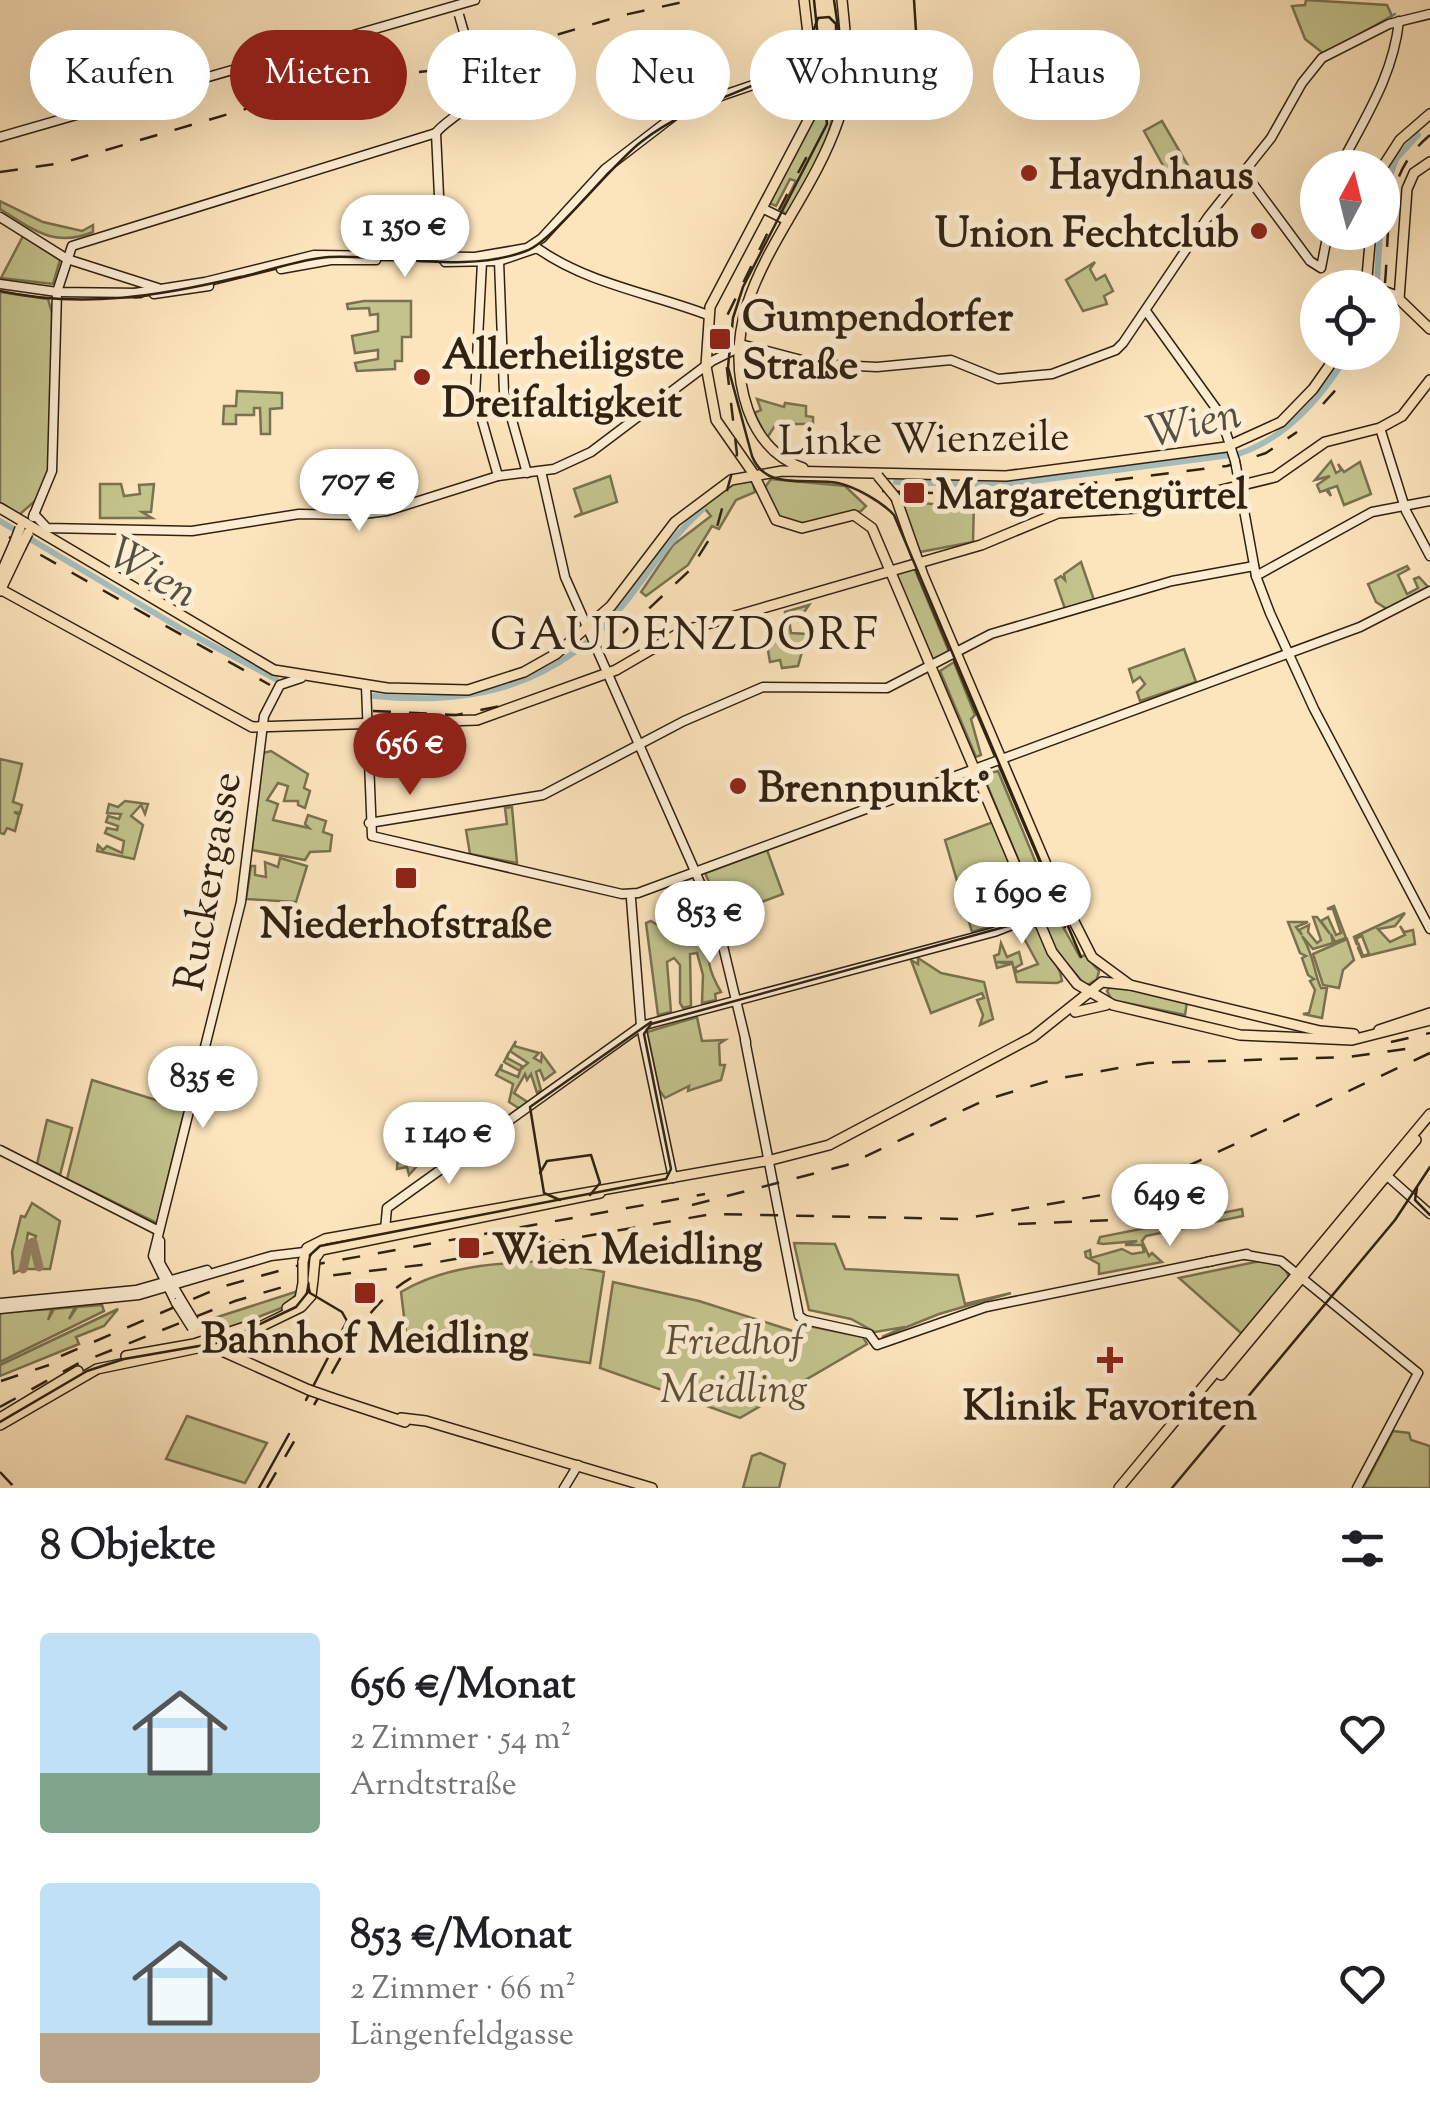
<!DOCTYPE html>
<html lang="de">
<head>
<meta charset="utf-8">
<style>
	body { margin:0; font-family:"Sorts Mill Goudy",serif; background:#f2f2f2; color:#202124; height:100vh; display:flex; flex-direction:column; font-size:38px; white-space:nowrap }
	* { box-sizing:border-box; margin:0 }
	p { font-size:32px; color:#757577 }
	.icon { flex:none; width:55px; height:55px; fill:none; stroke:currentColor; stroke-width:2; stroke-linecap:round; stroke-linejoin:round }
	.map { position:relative; height:1488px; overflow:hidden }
	.side { display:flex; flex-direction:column; background:#fff; flex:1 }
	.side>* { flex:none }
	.hud { position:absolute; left:30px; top:30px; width:1370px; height:90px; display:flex; gap:20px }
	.needle { width:65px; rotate:7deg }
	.fabs { position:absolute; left:1300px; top:150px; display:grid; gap:20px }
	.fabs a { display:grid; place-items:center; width:100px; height:100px; border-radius:50%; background:#fff; box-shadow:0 10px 40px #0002; font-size:50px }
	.price { position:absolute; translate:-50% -85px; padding:0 22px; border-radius:35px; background:#fff; color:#222; font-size:32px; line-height:65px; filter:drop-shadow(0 2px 5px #0008) }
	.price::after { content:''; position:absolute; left:50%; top:60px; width:30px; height:22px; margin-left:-15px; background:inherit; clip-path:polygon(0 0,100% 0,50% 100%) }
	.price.on { background:#8f2418; color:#fff }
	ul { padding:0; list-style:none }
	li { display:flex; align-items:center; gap:30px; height:250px; padding:0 40px }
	li span { display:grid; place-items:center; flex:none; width:280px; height:200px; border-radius:10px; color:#555 }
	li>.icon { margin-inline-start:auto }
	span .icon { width:120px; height:120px; fill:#fffc; stroke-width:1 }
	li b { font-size:42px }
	h2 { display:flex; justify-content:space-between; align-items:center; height:120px; padding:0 40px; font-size:42px }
	.chip { padding:0 35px; border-radius:45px; background:#fff; box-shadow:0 10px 40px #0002; font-size:35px; line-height:90px }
	.chip.on { background:#8f2418; color:#fff }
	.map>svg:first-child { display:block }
</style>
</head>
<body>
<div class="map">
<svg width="1430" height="1488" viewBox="0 0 1430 1488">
	<rect width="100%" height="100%" fill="#fce4bc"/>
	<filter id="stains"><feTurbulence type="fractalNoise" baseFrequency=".002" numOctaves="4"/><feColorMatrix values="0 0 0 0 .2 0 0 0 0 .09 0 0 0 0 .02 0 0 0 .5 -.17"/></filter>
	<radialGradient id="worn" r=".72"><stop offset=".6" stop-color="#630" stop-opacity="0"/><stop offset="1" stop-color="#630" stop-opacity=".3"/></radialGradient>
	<!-- green -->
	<g fill="#c3c38d" stroke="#7a724f" stroke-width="2.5">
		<path d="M1306,0L1387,5L1392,16L1324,54L1305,39L1292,6L1305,5Z"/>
		<path d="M844,76L826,142L788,215L781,211L796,181L790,179L776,206L769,203L809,126L816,79Z"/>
		<path d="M1162,121L1190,169L1171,180L1144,131Z"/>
		<path d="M0,201L43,222L82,231L93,225V232C54,248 34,230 0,209Z"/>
		<path d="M23,236L60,260L53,284L1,278Z"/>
		<path d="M1095,262L1090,269L1096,280L1105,275L1113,291L1104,296L1107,304L1083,311L1066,280Z"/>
		<path d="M0,292L48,299L52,313L50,470L36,500L19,515L0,503Z"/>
		<path d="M364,301H411V337H402V361H395V369L357,371L355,363L378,359V350L355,353L352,336L378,331V314L370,315L369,308L348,309L347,304Z"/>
		<path d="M237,391L282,393V408L270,409V434H261L260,408H254V415H236V424H223L224,406H236Z"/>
		<path d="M757,399L784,407L785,403L806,406V416L813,417V424H776L767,438L754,413L761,410Z"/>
		<path d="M1331,461L1336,473L1341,470L1338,464L1344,472L1360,462L1371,494L1344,505L1337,486L1328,489L1331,496L1326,490L1320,492L1317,485L1330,476L1315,480Z"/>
		<path d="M610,476L617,502L574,517L582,513L574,489Z"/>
		<path d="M751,476L755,492L736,500L719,529L712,526L688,565L646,596L641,592L673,545L711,516L700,503L726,486Z"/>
		<path d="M771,479L845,486L866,506L861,511L799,525L779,519L763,490Z"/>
		<path d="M100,484H121L124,496L140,494L139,485L154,484L151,512H142L152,518H100Z"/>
		<path d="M974,500L973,542L920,552L902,505L906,501L941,505Z"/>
		<path d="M1081,562L1094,600L1065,609L1055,580L1061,576L1065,580L1064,574Z"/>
		<path d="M913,565L950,654L932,662L894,570Z"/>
		<path d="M1407,566L1409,569L1398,575L1407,594L1418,588L1414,579L1419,577L1429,588L1387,609L1376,602L1368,584Z"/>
		<path d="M809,605L798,621L795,611L788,612L791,633L807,634L798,666L782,668L780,660L770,662L766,639L786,634L785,612Z"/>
		<path d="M1184,649L1196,682L1140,701L1137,692L1145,684L1140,677L1133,682L1129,669Z"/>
		<path d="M954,662L975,715L971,719L981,755L976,757L940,671Z"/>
		<path d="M271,751L308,774L304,788L310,791L305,808L298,805V801H284L288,786L278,783L267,800L278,804L273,820L309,828L305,824L308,815L326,821L323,832L332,835L330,851L310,852L305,860L252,850L263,753Z"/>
		<path d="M0,759L22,764L13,802L22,805L20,813L14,812L19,815L15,831L7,828L4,834L0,833Z"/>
		<path d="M998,771L1053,904L1039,910L983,775Z"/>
		<path d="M125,801L148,804L145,814L141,805L131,816L143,825L134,859L97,851L98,845L103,850L107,846L122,853L124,841L105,833L107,828L117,830L118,826L106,822L108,816L119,819L121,814L107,813L109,804L118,807Z"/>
		<path d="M512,807L517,863L470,854L466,830L507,824L505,808Z"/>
		<path d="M993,822L1032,914L972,932L945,840Z"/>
		<path d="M767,850L783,894L724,916L705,873Z"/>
		<path d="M280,858L307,866L296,902L246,899L251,866H255V875L266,877L265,862L278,867Z"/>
		<path d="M1334,906L1346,938L1335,942L1331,934L1333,943L1313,949L1302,936C1314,954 1314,974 1321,988H1327L1322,1018L1303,1014L1309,1013L1315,990L1310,981L1314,979L1308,975L1302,958L1306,956L1300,953L1288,922H1308L1296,927L1302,935L1299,930L1309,925L1308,932L1317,943L1321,940L1313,917H1317L1330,934L1321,921L1328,917L1336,935L1341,933L1333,909H1327Z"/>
		<path d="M1405,913L1395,926L1378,929L1390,942L1405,935L1400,926L1404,932L1413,930L1415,944L1362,957L1358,948L1359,945L1363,956L1369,954L1362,936L1357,938V945L1354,937Z"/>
		<path d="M1058,918L1080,957L1085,955L1099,971L1097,979L1086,986L1056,951L1045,924Z"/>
		<path d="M651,921L688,943L696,939L712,946C703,959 714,980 721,992L715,994L716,1000L702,1003L703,975L697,953L690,954L691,1006L683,1008L680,1003V965L674,958L667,962L671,1012L658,1015L646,923Z"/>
		<path d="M1036,926L1060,972L1062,981L1057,983L1017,982L1012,962H997L1011,964L997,968L994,956L999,954L1001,943L1007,957L1019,952L1022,964L1015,968L1017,972L1038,964L1020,931Z"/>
		<path d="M1347,939L1354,960L1343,970L1339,988L1323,985L1313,954Z"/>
		<path d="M918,958L941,973L984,982L993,1019L980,1025L983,1015L977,1000L984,998L982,993L931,1013L911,960L918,964Z"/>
		<path d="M1112,984L1187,1002L1185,1015L1112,1000L1107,991Z"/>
		<path d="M697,1017L702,1041L725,1040L719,1044L720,1065H725L721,1080L688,1091L689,1086L665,1098L659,1090L647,1032Z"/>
		<path d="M516,1041L514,1046L539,1053L534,1058L541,1062L542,1054L555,1072L544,1080L540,1070L536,1072L541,1090L537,1093L531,1074L527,1080L525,1074L514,1093L529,1103L520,1109L509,1102L513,1084L496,1075L502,1064L501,1070L518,1077L520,1071L504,1062L509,1052L507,1058L522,1066L520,1070L528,1063L510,1051Z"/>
		<path d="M92,1080L185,1109L157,1223L67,1179Z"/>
		<path d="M460,1113V1120L469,1124L463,1128V1123L454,1125L452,1133L462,1131L457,1135L459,1141L440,1137L439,1142L448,1148L430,1161L426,1156L409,1175L407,1167L397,1169L399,1146L418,1144L419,1135H430L424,1130V1124L432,1129V1136H439L434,1125L449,1129Z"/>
		<path d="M47,1120L72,1128L60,1175L37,1164Z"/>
		<path d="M32,1203L60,1221L50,1269H24L36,1236L28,1233L22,1269L14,1273L12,1252L21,1216L25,1217Z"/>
		<path d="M1242,1209L1243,1216L1146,1236L1142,1241L1149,1256L1152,1253L1162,1262L1099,1274V1264L1086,1257L1085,1252L1090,1250L1091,1258L1122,1249L1132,1254L1144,1252L1142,1245H1125L1137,1241L1103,1244L1098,1243L1100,1237Z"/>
		<path d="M794,1243L835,1244L845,1269L958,1275L965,1304L1011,1293L939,1314L882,1337L905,1327L875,1332L851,1319L809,1310Z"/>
		<path d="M1249,1256C1265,1258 1283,1260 1289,1277L1242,1334L1179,1278L1260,1261L1243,1259Z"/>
		<path d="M548,1261L604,1272L590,1363L399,1334L406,1333L401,1292C446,1265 498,1263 548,1261Z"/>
		<path d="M613,1282L699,1301L793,1331L804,1325L863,1337L867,1344L740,1418L600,1368Z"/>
		<path d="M298,1291L289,1305L215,1334L199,1323Z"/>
		<path d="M102,1305L104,1311L0,1362V1312L52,1309L48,1320L54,1309L75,1307L69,1319L77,1307Z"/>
		<path d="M118,1309L104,1326L76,1337L79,1344L0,1376V1365Z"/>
		<path d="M187,1416L267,1443L245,1483L166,1459Z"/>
		<path d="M1393,1431L1409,1433L1411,1440L1430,1446V1488H1363Z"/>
		<path d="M760,1453L785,1464L779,1488H743L752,1456Z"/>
	</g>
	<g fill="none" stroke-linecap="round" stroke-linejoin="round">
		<!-- stream -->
		<path stroke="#767e78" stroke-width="2.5" d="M1386,19L1395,14"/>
		<!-- river -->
		<g stroke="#a4bcbc" stroke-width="6">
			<path d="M1382,198L1396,159L1418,135"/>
			<path d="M1377,282L1380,232"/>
			<path d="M896,482L1003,485L1238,454C1287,438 1323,396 1349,352"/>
			<path d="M0,521L185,631L276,679"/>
			<path d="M374,696C473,706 559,686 624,604C650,571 671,537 703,509"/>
		</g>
		<!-- taxiway -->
		<g stroke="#968366" stroke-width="9">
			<path d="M33,1242L39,1267"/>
			<path d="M23,1269L29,1244"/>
		</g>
		<defs>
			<g id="secondary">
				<path d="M436,133L442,259"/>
				<path d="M0,137L475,0"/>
				<path d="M1339,168C1364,119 1393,77 1399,21"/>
				<path d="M1244,172L1310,261L1321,268L1328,232"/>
				<path d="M762,208L788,221"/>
				<path d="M0,217L67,259L158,288"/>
				<path d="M499,261L504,392L527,473"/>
				<path d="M445,262L499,261L537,248C588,284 650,293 708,315"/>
				<path d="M482,262L475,396L498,476"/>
				<path d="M281,269L331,260H376"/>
				<path d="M0,284L57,292L140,293"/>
				<path d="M135,293L205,282L314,255L475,257L527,248L542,238L605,169L683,109L800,69L825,54L847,53"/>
				<path d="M154,294L209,286"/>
				<path d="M1146,311L1220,414L1235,461"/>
				<path d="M1380,428L1406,511L1430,556"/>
				<path d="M1236,466L1256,576L1270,613L1314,709L1430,929"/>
				<path d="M541,471L565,577L717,921L746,1042"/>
				<path d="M34,514L47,528L192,531L299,514L356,515L387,511L498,476L554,469L591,452L712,361L744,345L817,364L877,367L951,360L998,379L1052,374L1116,350L1123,343L1208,217L1271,138L1302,83L1322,58L1389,24L1430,14"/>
				<path d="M33,517L52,471L57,292L72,246L436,133C447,117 485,106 476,74"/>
				<path d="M1256,576L1372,512L1430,501"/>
				<path d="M366,686L372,836L622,894L638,893L1360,627L1430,591"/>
				<path d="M369,823L543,795L684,721L763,687L887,688L991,634L1172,581L1254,566"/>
				<path d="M631,899L641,1026L673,1178"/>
				<path d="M745,1040L799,1316L805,1320L869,1334L877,1345L986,1307L1212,1261"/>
				<path d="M0,1150L159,1231"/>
				<path d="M1385,1174L1430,1214"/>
				<path d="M385,1230L387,1208L641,1026L994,932L1064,905"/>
				<path d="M160,1241V1263L179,1296"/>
				<path d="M1246,1255L1281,1261L1418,1373L1357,1488"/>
				<path d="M1207,1262L1247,1254"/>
				<path d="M0,1303L136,1290L207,1270"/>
				<path d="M176,1303L153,1256L241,902L264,716L280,685L301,678"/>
				<path d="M0,1309L139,1295L271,1256L321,1250"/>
				<path d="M564,1488L578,1465"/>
			</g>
			<g id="primary">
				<path d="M804,0L815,93L813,111L710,307L706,366L716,420L753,473L776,520L802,528L854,515L872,528L1052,952L1077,984L1113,1005L1240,1035L1352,1040L1430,1020"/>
				<path d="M1430,162L1414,173L1407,189L1399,299L1430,329"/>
				<path d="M1382,168L1400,140L1430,114"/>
				<path d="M1366,288L1371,232"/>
				<path d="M803,468C775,458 758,438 748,410C709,297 804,221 838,121C852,81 846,41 842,0"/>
				<path d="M896,498L923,575L1051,876L1092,957L1130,985L1320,1031L1354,1034"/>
				<path d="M0,508L274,670L387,688L468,690L524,672L556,654L611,606L675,522L731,480L782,471L1006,476L1226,447L1281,422L1313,389L1339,352"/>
				<path d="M0,576L14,544"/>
				<path d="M0,589L252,727L477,720L616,670L683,631L981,545L1058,513L1152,507L1275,477L1325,442L1380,428L1402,416L1430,380"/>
				<path d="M0,591L21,547"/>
				<path d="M1075,1012L1106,1005"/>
				<path d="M1379,1030L1430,1013"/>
				<path d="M315,1259L321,1250L600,1193"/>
				<path d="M303,1262L307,1248L325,1239L771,1160L829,1145L1033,1037L1102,982L1130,985"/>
				<path d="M287,1308L300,1299L303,1283"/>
				<path d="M213,1347L309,1390"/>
				<path d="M126,1356L194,1344L251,1325"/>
				<path d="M1221,1375L1416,1140"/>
				<path d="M332,1398L405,1422"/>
				<path d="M0,1418L78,1371"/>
				<path d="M401,1418L426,1421L652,1488"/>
				<path d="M0,1425L97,1369L231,1341L301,1307L311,1296L313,1280"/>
				<path d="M1119,1488L1430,1114"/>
			</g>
		</defs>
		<!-- secondary casing -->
		<use href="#secondary" stroke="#302211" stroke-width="11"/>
		<!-- primary casing -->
		<use href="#primary" stroke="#302211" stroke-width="12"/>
		<!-- secondary -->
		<use href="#secondary" stroke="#fdedd3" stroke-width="8"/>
		<!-- primary -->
		<use href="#primary" stroke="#fce4bc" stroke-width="9"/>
		<!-- tram -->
		<g stroke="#302211" stroke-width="2.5">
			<path d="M814,0L827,124L743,287L733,318L728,367L752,456C766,492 808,477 838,483C856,487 882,502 894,515L1081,957"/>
			<path d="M834,0L840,40L854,48L912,39L916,31L914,0"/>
			<path d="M821,80L829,89L841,84L839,37"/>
			<path d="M0,291C82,309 160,296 240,277C269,271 300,259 329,257C393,254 465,274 526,251C552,242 611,165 641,142C700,96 778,86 836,41V24L829,17L818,18L814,29"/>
			<path d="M540,1173L547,1161L591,1155L600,1183L590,1195"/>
			<path d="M1417,1188L1415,1200L1430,1215"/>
			<path d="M560,1200L544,1193L530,1107L651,1022"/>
			<path d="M306,1400L347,1321L342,1312L310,1293L307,1281"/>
			<path d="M0,1422L87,1371L124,1359L222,1342L296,1307L308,1292L310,1255L320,1246L666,1179L671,1169L644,1034L651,1024L1048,915L1058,917L1065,927"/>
			<path d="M259,1488L289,1434"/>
			<path d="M1172,1488L1395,1220L1430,1167"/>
		</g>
		<!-- rail -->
		<g stroke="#302211" stroke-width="2.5" stroke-dasharray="18 18" stroke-linecap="butt">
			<path d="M0,172L62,163L344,80L437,70L624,15L692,0"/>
			<path d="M798,173L812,147"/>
			<path d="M779,210L794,181"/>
			<path d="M1385,283C1390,226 1382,175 1430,135"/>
			<path d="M1358,360L1362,352"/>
			<path d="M1323,404L1341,384"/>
			<path d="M882,491L933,493"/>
			<path d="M936,495L1005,494L1227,466L1266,453L1297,432"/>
			<path d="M9,537L270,685"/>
			<path d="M623,633L690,570L717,527L737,454L722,326L772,224"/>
			<path d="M373,711L456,715L505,705"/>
			<path d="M1391,1042L1430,1033"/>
			<path d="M692,1205L847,1165L985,1100L1055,1079L1148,1063L1349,1057L1412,1048"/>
			<path d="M1018,1224L1138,1219"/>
			<path d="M307,1266L705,1194"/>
			<path d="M61,1356L221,1287L318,1260"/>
			<path d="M1,1381L49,1365"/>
			<path d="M314,1405C345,1352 368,1295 427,1270"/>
			<path d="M0,1407L77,1364L235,1301L317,1277L421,1265L712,1214L961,1219L1114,1193L1175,1172L1430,1053"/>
			<path d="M0,1472L15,1488"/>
			<path d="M267,1488L296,1438"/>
		</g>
		<defs>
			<g id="secondary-bridge">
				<path d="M459,15L476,74"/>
				<path d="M1382,290L1393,294"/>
				<path d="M1235,461L1236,466"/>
				<path d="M179,1296L196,1324"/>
				<path d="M176,1303L192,1328"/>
			</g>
			<g id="primary-bridge">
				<path d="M878,476L896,498"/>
				<path d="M14,544L20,528"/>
				<path d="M21,547L28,533"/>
				<path d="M303,1262V1283"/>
				<path d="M313,1280L315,1259"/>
				<path d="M309,1390L332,1398"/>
			</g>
		</defs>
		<!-- secondary-bridge casing -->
		<use href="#secondary-bridge" stroke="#302211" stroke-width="11" stroke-linecap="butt"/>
		<!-- primary-bridge casing -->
		<use href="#primary-bridge" stroke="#302211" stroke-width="12" stroke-linecap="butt"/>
		<!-- secondary-bridge -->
		<use href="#secondary-bridge" stroke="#fdedd3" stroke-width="8"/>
		<!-- primary-bridge -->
		<use href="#primary-bridge" stroke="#fce4bc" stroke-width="9"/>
	</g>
	<!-- markers -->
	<g fill="#8f2418" stroke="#fdedd3" stroke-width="4">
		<circle cx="1029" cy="173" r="10"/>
		<circle cx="1259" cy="231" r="10"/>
		<rect x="708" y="327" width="24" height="24" rx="5"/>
		<circle cx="422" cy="377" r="10"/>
		<rect x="902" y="481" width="24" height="24" rx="5"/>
		<circle cx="738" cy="786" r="10"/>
		<rect x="394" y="866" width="24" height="24" rx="5"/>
		<rect x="457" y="1236" width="24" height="24" rx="5"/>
		<rect x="353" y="1281" width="24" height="24" rx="5"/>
		<path d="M1105 1345h10v10h10v10h-10v10h-10v-10h-10v-10h10z"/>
	</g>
	<g text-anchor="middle" stroke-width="10" stroke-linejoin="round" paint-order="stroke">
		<!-- poi labels -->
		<g font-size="42" font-weight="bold" fill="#302211" stroke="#fdedd3" text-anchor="start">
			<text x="1049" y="188">Haydnhaus</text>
			<text x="1239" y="246" text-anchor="end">Union Fechtclub</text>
			<text x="742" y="330">Gumpendorfer<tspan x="742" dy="48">Straße</tspan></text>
			<text x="442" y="368">Allerheiligste<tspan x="442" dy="48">Dreifaltigkeit</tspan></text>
			<text x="936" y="508">Margaretengürtel</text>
			<text x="758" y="801">Brennpunkt°</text>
			<text x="406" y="937" text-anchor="middle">Niederhofstraße</text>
			<text x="492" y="1263">Wien Meidling</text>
			<text x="365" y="1352" text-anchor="middle">Bahnhof Meidling</text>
			<text x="1110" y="1419" text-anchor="middle">Klinik Favoriten</text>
		</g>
		<!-- street labels -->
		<g font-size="42" fill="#302211" stroke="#fdedd3">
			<text transform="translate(924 437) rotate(-1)" y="15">Linke Wienzeile</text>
			<text transform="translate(206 881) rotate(-80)" y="15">Ruckergasse</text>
		</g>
		<!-- park labels -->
		<g font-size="42" font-style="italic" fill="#5c5236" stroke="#fdedd3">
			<text x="734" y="1354">Friedhof<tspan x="734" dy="48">Meidling</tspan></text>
		</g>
		<!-- water labels -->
		<g font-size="45" font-style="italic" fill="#535044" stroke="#fdedd3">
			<text transform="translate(1193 421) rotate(-13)" y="16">Wien</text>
			<text transform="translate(154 571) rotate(30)" y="16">Wien</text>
		</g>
		<!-- neighbourhood labels -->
		<g font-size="45" letter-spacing="2.5" fill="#302211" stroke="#fdedd3">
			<text x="685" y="649">GAUDENZDORF</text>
		</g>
	</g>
	<rect width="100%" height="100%" filter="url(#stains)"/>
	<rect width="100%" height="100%" fill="url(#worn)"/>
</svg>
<div class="fabs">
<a><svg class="needle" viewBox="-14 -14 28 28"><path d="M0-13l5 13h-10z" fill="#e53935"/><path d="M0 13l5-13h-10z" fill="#757577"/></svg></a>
<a><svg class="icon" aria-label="locate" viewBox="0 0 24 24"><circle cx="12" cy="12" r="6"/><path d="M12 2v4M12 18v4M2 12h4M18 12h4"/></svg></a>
</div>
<b class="price" style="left:405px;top:280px">1 350 €</b>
<b class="price" style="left:359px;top:534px">707 €</b>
<b class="price on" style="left:410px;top:798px">656 €</b>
<b class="price" style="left:1022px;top:947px">1 690 €</b>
<b class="price" style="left:710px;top:966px">853 €</b>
<b class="price" style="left:203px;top:1131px">835 €</b>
<b class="price" style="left:449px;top:1187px">1 140 €</b>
<b class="price" style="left:1170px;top:1249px">649 €</b>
<div class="hud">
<a class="chip">Kaufen</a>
<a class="chip on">Mieten</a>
<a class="chip">Filter</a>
<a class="chip">Neu</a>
<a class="chip">Wohnung</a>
<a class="chip">Haus</a>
</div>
</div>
<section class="side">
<h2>8 Objekte<svg class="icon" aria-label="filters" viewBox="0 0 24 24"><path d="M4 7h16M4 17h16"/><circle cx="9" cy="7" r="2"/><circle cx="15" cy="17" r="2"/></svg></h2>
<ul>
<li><span style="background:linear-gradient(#bfe0f5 70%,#7fa58c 0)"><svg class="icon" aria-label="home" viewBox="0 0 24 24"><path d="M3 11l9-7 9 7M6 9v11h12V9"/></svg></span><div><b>656 €/Monat</b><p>2 Zimmer · 54 m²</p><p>Arndtstraße</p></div><svg class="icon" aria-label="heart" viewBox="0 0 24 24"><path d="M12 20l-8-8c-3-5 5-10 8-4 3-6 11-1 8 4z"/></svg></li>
<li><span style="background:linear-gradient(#bfe0f5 75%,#b9a48a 0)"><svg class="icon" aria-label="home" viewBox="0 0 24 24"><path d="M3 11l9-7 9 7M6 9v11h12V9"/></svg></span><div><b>853 €/Monat</b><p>2 Zimmer · 66 m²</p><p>Längenfeldgasse</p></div><svg class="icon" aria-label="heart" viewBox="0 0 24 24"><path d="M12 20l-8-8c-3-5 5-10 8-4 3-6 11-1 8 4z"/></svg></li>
</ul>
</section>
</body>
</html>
